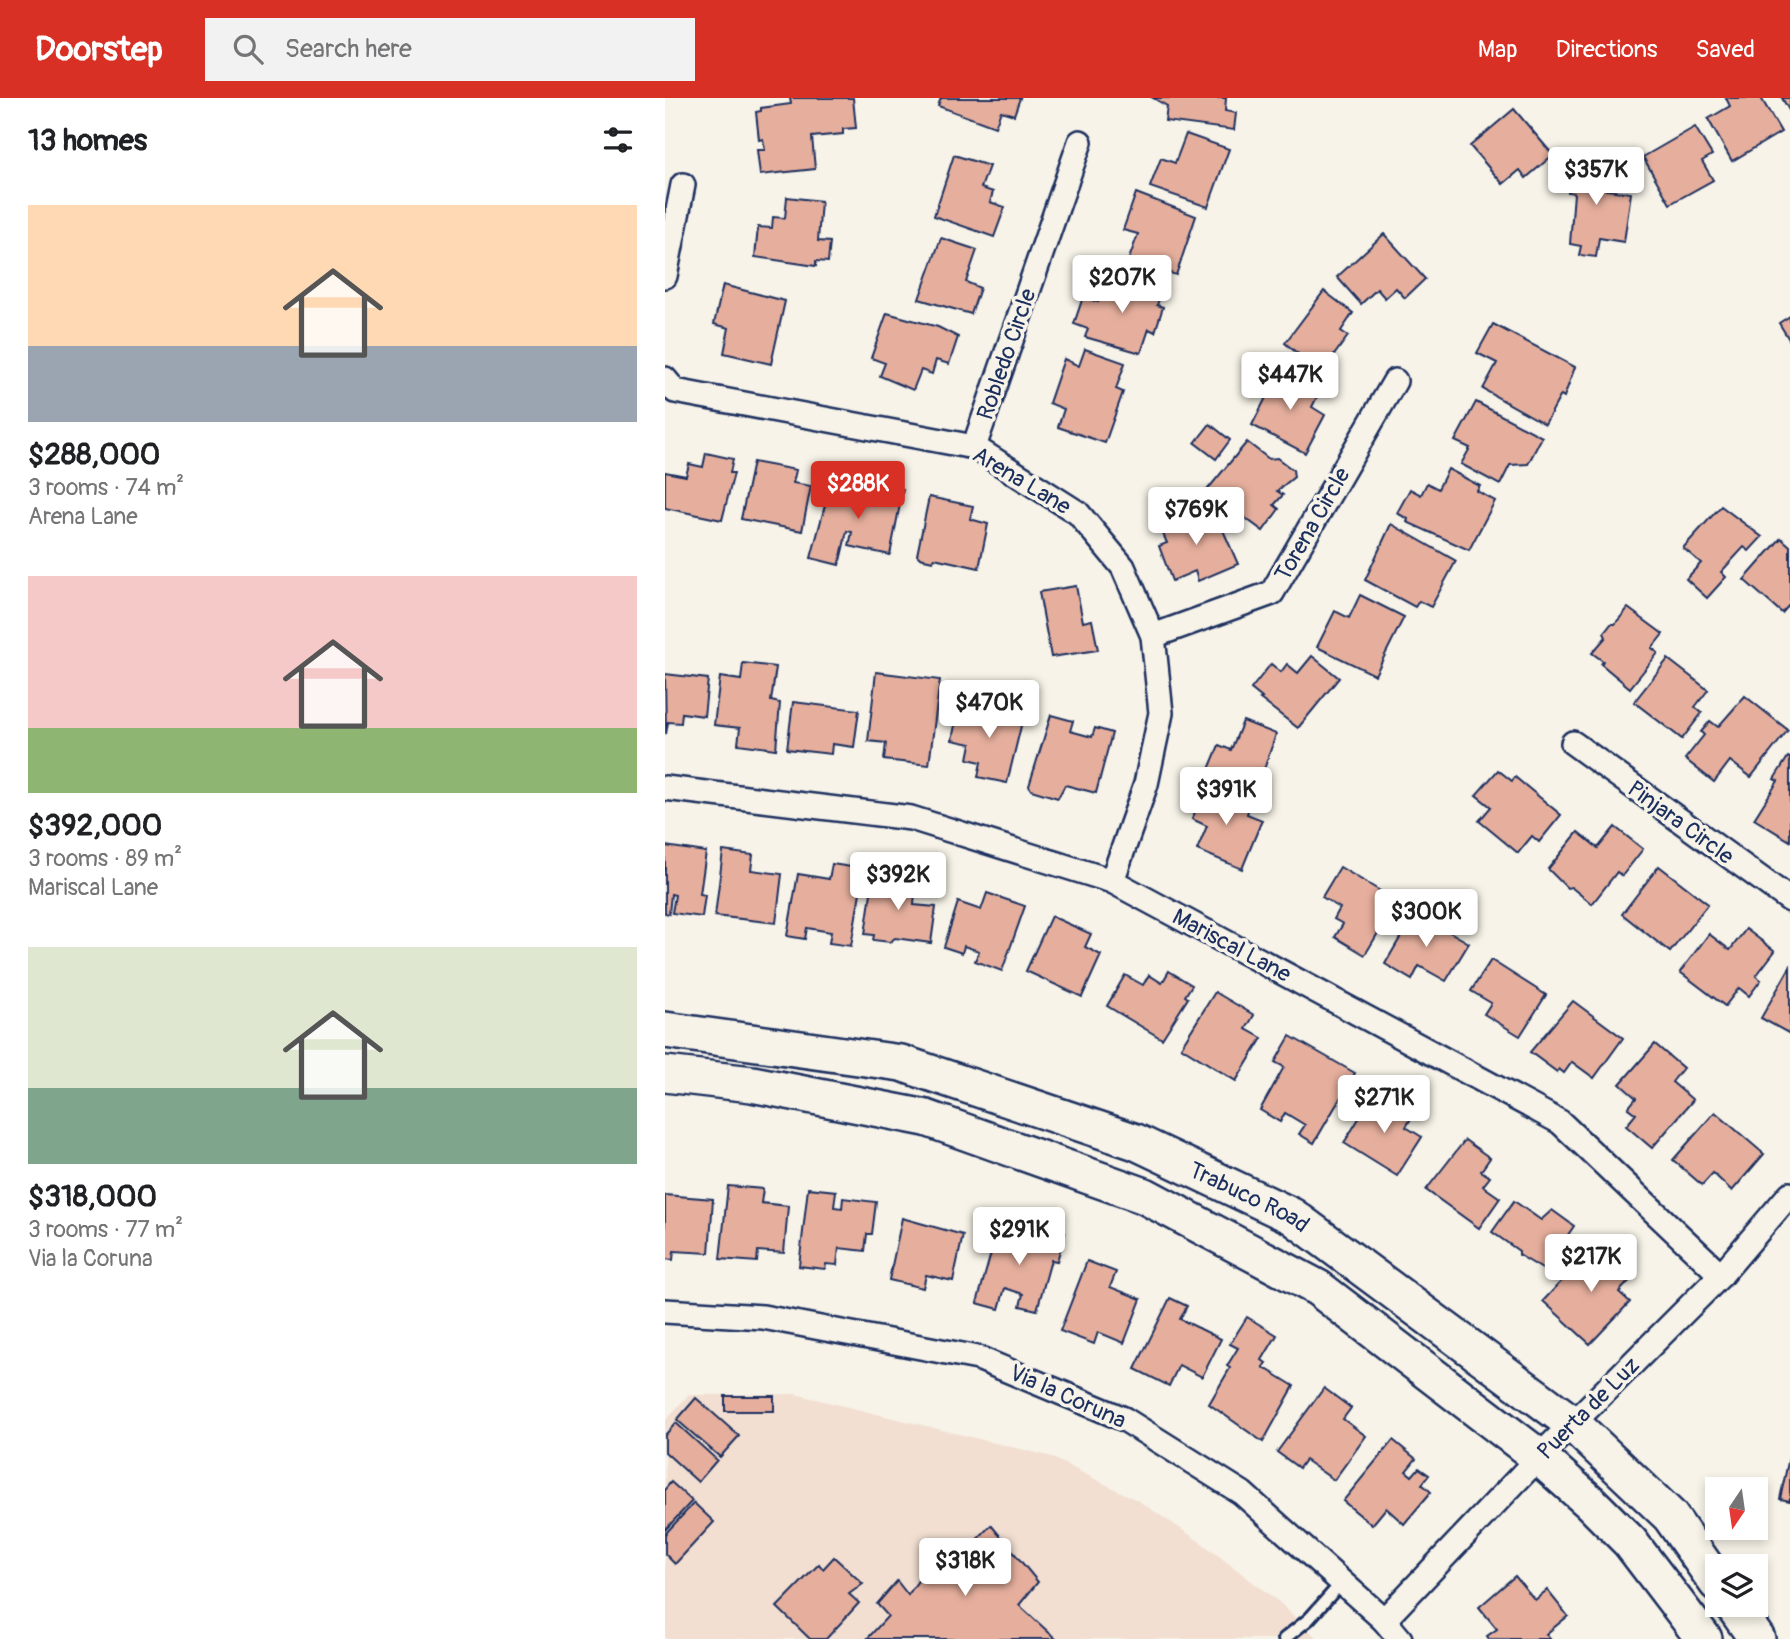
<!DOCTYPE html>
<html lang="en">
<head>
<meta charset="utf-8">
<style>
	body { margin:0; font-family:Pangolin,sans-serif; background:#f2f2f2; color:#202124; height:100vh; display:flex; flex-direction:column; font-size:26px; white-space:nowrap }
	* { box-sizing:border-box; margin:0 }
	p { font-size:23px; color:#757577 }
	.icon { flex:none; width:38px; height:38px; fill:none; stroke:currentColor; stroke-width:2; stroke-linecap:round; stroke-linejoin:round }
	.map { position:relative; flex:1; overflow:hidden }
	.drawer { display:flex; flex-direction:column; background:#fff; width:665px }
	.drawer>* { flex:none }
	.needle { width:46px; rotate:193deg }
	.buttons { position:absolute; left:1040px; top:1379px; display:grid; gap:14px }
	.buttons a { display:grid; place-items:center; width:63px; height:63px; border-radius:0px; background:#fff; box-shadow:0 4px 10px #0003; font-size:35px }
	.price { position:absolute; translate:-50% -60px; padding:0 16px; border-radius:7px; background:#fff; color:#222; font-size:23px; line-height:46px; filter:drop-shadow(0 2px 4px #0008) }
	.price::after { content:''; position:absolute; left:50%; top:42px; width:21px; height:16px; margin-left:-10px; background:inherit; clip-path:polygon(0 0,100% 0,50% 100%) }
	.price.on { background:#d93025; color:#fff }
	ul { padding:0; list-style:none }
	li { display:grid; align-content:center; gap:14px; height:371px; padding:0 28px }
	li span { display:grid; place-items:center; height:217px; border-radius:0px; color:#555 }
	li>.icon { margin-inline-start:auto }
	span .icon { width:126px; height:126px; fill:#fffc; stroke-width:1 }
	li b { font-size:30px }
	h2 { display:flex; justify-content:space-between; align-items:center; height:84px; padding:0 28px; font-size:30px }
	header { display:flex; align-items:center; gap:42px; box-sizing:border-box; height:98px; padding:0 35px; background:#d93025; color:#fff }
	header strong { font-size:33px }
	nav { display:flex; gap:38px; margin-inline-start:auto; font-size:24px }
	.search { width:490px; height:63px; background:#f2f2f2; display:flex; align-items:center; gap:18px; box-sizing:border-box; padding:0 24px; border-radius:0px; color:#757577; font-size:26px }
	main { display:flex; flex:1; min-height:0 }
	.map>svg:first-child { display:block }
</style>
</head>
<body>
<header>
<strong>Doorstep</strong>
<div class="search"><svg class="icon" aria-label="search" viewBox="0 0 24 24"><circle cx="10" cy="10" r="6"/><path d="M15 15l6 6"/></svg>Search here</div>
<nav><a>Map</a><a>Directions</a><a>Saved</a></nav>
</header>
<main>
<section class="drawer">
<h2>13 homes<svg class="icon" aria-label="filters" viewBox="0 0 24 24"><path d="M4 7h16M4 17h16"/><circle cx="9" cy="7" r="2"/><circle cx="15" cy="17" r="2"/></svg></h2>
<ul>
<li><span style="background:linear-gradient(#ffd9b3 65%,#9aa5b1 0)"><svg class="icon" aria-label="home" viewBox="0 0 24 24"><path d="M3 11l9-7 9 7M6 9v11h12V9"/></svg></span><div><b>$288,000</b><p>3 rooms · 74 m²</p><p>Arena Lane</p></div></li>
<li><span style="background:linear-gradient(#f6c9c9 70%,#8fb573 0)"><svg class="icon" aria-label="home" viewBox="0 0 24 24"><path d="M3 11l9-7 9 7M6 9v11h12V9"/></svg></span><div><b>$392,000</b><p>3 rooms · 89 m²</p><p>Mariscal Lane</p></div></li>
<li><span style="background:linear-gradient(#dfe7d0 65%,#7fa58c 0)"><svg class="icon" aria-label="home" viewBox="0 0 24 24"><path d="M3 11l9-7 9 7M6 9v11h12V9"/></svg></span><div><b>$318,000</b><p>3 rooms · 77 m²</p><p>Via la Coruna</p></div></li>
</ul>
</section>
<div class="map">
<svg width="1125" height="1541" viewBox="0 0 1125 1541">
	<rect width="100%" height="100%" fill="#f7f3e8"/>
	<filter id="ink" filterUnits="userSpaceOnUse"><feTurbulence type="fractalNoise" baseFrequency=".0143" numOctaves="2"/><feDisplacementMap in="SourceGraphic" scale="14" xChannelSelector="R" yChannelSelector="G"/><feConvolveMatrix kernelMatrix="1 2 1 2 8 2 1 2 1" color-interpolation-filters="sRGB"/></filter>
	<g filter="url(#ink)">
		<!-- built -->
		<path fill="#f2dfd2" d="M130,1296L384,1358L474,1403L537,1445L615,1505L653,1541H0V1323L23,1297Z"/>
		<!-- building -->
		<g fill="#e6af9d" stroke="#1b2f5e" stroke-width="2">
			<path d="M125,0H188L191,30L178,31V36L147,39L150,71L95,77L92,52H100L98,41L94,42L91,14L96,13V10L126,6Z"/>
			<path d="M276,0H355L349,17L336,13L330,29L273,8Z"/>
			<path d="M488,0H561L560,13L571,15L569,32L500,23L502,8Z"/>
			<path d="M1061,0H1096L1116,34L1067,63L1043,21L1065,8Z"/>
			<path d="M1117,0H1125V14Z"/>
			<path d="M849,11L888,57L861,80L855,72L838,86L805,48Z"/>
			<path d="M1030,29L1047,57L1037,63L1048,82L1005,106L978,59Z"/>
			<path d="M521,36L564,51L543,109L485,89L496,60L510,65Z"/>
			<path d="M289,57L324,68L316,90L328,94L325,104L340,109L329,139L269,118Z"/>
			<path d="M908,60L944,66L941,92L966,95L959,144L934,140L931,159L914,157L916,148L905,146L909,95L903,94Z"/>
			<path d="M471,95L531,118L511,177L464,161L473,136L458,132Z"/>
			<path d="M122,99L156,103L153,143L165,144L163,164L151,163V168L90,159L93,129L107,130L108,119L120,120Z"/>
			<path d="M719,136L760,181L740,200L731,190L720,200L712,191L696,206L672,179Z"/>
			<path d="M276,140L312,152L301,184L315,190L306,216L254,201Z"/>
			<path d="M470,177L491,184L486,198L494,201L492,207L498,209L490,234L484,231L476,255L420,239L423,231L409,226L418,199L433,204L436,195L447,199L455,178L468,182Z"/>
			<path d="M58,187L120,203L106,266L59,255L64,230L49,226Z"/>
			<path d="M659,193L688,215L676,233L683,238L656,275L620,245Z"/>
			<path d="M222,215L273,229L293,239L284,266L271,262L267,276L256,272L248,292L215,278L220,265L206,260Z"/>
			<path d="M1125,218V243L1114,225Z"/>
			<path d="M828,226L910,269L899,299L896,297L880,326L818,291L832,265L812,255Z"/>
			<path d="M420,251L460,265L451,291L458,294L440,345L393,329L399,311L384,305L399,261L414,268Z"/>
			<path d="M615,272L655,293L647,309L660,317L640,355L587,327Z"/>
			<path d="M811,304L877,339L863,366L845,367L835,387L796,366L805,350L790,343Z"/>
			<path d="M545,326L565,342L551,361L530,345Z"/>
			<path d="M582,344L604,361L612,360L628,372L629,379L612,393L618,397L609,407L614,411L598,433L542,392Z"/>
			<path d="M41,355L68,361L65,375H69L57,422L0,410V374L21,378L24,366L38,369Z"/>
			<path d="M88,364L131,372L128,385L146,388L137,433L76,421Z"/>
			<path d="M783,371L815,388L812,393L830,403L804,452L742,424L743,421L732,415L745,391L756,397L762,385L773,391Z"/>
			<path d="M191,380L238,391L225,457L184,448L187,434L182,433L174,467L146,460L164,392L187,397Z"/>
			<path d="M264,399L308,408L305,421L323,426L314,470L269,460L268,463L255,460L252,457Z"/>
			<path d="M1056,408L1097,439L1084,453L1079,449L1056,474L1061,479L1042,500L1021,481L1036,465L1018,450Z"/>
			<path d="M541,409L548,425L554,423L573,466L533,483L530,473L507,483L494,448L502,445L495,429Z"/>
			<path d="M726,426L791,463L766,509L754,503L750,509L700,482Z"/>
			<path d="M1116,440L1125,448V506L1117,515L1079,482Z"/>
			<path d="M411,488L418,524L427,522L433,552L386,559L374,494Z"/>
			<path d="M695,497L739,519L710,577L652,549L670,513L684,520Z"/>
			<path d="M963,510L998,536L987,550L993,555L965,590L936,566L938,563L927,555L941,539L939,535L946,526H950Z"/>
			<path d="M647,558L674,580L633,630L595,601L597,600L586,591L606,566L616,574L622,566L633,575Z"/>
			<path d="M1003,561L1043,592L1030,609L1037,615L1017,641L969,604Z"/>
			<path d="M78,565L111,569L106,603L115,605L111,651L73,646L75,630L49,627L55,579L76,582Z"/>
			<path d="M211,574L275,582L264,667L219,662L221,645L203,643Z"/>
			<path d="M0,576L43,581L39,618L17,615L16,625L3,624L1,636Z"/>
			<path d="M1080,598L1123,632L1086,679L1065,663L1049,684L1020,661L1039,637L1036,634L1045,623L1053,629Z"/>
			<path d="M128,604L194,612L189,649L167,646L166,656L122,651Z"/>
			<path d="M294,607L358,620L342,685L313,679L316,664L303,661L306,646L287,642Z"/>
			<path d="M386,617L408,623L405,633L427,639L430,630L447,635L431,695L400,687L393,700L366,692L364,688Z"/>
			<path d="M578,623L611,636L591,695L542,676L554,647L566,652Z"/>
			<path d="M1123,659L1125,660V743L1089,721L1113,683L1109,681Z"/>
			<path d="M833,672L847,683L850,679L896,717L874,744L867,738L853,755L814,723L826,709L811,697Z"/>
			<path d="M542,686L585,707L582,716L597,722L577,771L532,752L542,728L527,721Z"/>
			<path d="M950,729L978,751L957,778L952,774L927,806L906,789L902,790L883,771L913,734L933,750Z"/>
			<path d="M0,748L41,754L35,796L40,797L37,819L7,815L10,797L6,796L4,816L0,815Z"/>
			<path d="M58,753L88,757L86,772L117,776L111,825L50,818Z"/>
			<path d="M167,766L199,771L186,848L164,845L166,834L142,830L140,841L122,838L133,776L164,781Z"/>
			<path d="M994,768L1043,806L1005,854L957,816Z"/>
			<path d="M675,769L732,803L700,857L670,839L678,826L669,821L675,810L657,799Z"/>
			<path d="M213,775L244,779L242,793L250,795L249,807L271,809L266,845L230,840L225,844L208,842L209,837L200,836L207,788L211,789Z"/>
			<path d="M322,795L360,808L337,873L310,863L314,853L299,848L297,855L279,849L293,804L316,812Z"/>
			<path d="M750,814L804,845L781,883L754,868L747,882L720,866Z"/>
			<path d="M386,818L426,836L420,849L436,857L417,899L361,873Z"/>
			<path d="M1081,831L1110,853L1091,878L1096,882L1084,898L1074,890L1060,908L1015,874L1044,836L1065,852Z"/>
			<path d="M826,862L881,897L855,938L819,916L826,905L806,893Z"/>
			<path d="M1125,869V936L1096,920Z"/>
			<path d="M504,873L527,887L520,898L523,900L497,941L442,908L460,877L478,887L484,877L497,885Z"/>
			<path d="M550,894L589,917L581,931L597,940L571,983L516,949Z"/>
			<path d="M908,903L958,940L929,980L907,964L899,975L894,971L892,974L865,954Z"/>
			<path d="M625,938L690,975L649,1045L634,1036L640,1027L620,1015L615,1024L595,1012L619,969L610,964Z"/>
			<path d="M990,946L1018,970L1007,984L1028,1002L987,1050L961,1028L971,1016L963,1010L971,1000L955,986Z"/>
			<path d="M710,994L748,1017L741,1029L757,1039L732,1078L679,1045Z"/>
			<path d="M1050,1014L1099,1056L1067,1093L1048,1075L1037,1087L1008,1062Z"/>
			<path d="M800,1042L825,1060L816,1073L825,1079L818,1088L835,1100L814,1130L761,1092Z"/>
			<path d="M63,1088L98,1091L96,1105L123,1108L119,1155L93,1153L92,1164L55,1161Z"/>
			<path d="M143,1090L171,1093L169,1109L177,1110L178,1100L211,1104L207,1136H202L200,1153L174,1150L172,1167L161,1166L160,1171L134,1168Z"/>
			<path d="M0,1097L48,1101L44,1155L9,1153L8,1162L0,1161Z"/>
			<path d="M849,1103L876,1122L887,1112L909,1128L879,1172L854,1157V1153L827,1134Z"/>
			<path d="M237,1120L298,1137L288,1183L261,1177L258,1190L224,1182Z"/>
			<path d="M333,1130L379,1144L382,1131L400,1135L392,1163L386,1162L372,1212L355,1208L358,1196L340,1190L334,1211L312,1205Z"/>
			<path d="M932,1145L968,1179L954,1194L965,1204L925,1246L878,1203Z"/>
			<path d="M422,1163L451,1174L445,1189L476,1201L459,1245L433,1234L429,1246L395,1233Z"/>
			<path d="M505,1200L522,1208L515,1221L556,1241L537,1279L514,1267L504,1288L470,1271Z"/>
			<path d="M582,1219L612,1237L597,1262L601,1265L598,1269L629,1288L598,1344L544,1306L565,1270L562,1268L573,1250L565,1246Z"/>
			<path d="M659,1290L686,1310L678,1321L701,1338L669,1382L640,1362L634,1370L612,1354Z"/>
			<rect x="60" y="1298" width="49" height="15"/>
			<path d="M31,1300L74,1338L55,1359L12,1322Z"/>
			<path d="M11,1325L52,1362L33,1384L0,1354V1337Z"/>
			<path d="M728,1342L751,1361L741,1373L747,1378L754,1370L764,1377L757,1386L766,1394L739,1426L721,1410L707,1427L678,1403Z"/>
			<path d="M1125,1355V1403L1115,1401Z"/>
			<path d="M6,1384L27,1403L0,1432V1391Z"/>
			<path d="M29,1405L49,1424L10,1466L0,1456V1436Z"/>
			<path d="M326,1427L373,1484L354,1507L391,1541H202L223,1518L212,1506L232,1483L243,1497L270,1458L277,1467L292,1446L299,1455Z"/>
			<path d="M169,1459L198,1486L184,1496L194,1505L161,1541H145L112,1509L154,1466L158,1471Z"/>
			<path d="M850,1478L870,1502L882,1492L903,1518L881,1536L885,1541H824L822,1538L832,1531L814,1509Z"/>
		</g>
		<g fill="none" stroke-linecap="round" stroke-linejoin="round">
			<defs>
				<path id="lane" d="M619,1541L644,1521L677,1484"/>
				<g id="street">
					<path d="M0,178L18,87"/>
					<path d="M0,281L10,293L309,349L413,415L458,469L488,538L496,615L481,686L447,783"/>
					<path d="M309,349L415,44"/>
					<path d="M488,538L607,495L730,283"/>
					<path d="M908,645L1125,802"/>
					<path d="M0,690L246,720L447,783L895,1024L1056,1177"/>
					<path d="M0,1213L98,1219L313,1260L459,1321L577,1395L719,1522L735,1541"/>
					<path d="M719,1522L874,1359L1056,1177L1125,1096"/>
				</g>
				<g id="primary">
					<path id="s1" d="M0,932L236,965L471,1044L627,1118L908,1326L1005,1418L1052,1485"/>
					<path d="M0,976L87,986L261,1020L480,1098L653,1190L874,1359L926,1405L965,1444L1039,1541"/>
					<path d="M1068,1507L1092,1541"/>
				</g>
			</defs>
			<!-- lane casing -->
			<use href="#lane" stroke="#1b2f5e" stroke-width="16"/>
			<!-- street casing -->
			<use href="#street" stroke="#1b2f5e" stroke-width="28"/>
			<!-- primary casing -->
			<use href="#primary" stroke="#1b2f5e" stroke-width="40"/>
			<!-- lane -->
			<use href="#lane" stroke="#f7f3e8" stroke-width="10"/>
			<!-- street -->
			<use href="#street" stroke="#f7f3e8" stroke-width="23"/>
			<!-- primary -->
			<use href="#primary" stroke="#f7f3e8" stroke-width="35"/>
		</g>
	</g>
	<g text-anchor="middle" stroke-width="7" stroke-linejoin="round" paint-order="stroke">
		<!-- street labels -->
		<g font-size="23" fill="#1b2f5e" stroke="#f7f3e8">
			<text transform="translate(341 256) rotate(-71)" y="8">Robledo Circle</text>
			<text transform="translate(357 382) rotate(31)" y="8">Arena Lane</text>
			<text transform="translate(647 426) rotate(-60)" y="8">Torena Circle</text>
			<text transform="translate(1016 724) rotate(36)" y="8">Pinjara Circle</text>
			<text transform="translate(567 847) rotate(28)" y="8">Mariscal Lane</text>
			<text dy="8" stroke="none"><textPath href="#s1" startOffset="612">Trabuco Road</textPath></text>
			<text transform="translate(403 1298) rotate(24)" y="8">Via la Coruna</text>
			<text transform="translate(923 1310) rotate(-45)" y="8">Puerta de Luz</text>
		</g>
	</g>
</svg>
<div class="buttons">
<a><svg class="needle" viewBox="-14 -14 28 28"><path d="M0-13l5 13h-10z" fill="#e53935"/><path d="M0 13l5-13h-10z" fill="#757577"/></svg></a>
<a><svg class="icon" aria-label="layers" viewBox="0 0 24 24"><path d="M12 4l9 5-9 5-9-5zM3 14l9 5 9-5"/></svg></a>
</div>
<b class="price" style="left:931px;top:109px">$357K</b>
<b class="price" style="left:457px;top:217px">$207K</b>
<b class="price" style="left:625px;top:314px">$447K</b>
<b class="price on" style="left:193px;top:423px">$288K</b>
<b class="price" style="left:531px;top:449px">$769K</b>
<b class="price" style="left:324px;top:642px">$470K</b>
<b class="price" style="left:561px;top:729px">$391K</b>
<b class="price" style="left:233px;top:814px">$392K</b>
<b class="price" style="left:761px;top:851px">$300K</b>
<b class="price" style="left:719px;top:1037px">$271K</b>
<b class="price" style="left:354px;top:1169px">$291K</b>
<b class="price" style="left:926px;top:1196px">$217K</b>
<b class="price" style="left:300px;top:1500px">$318K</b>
</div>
</main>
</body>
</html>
